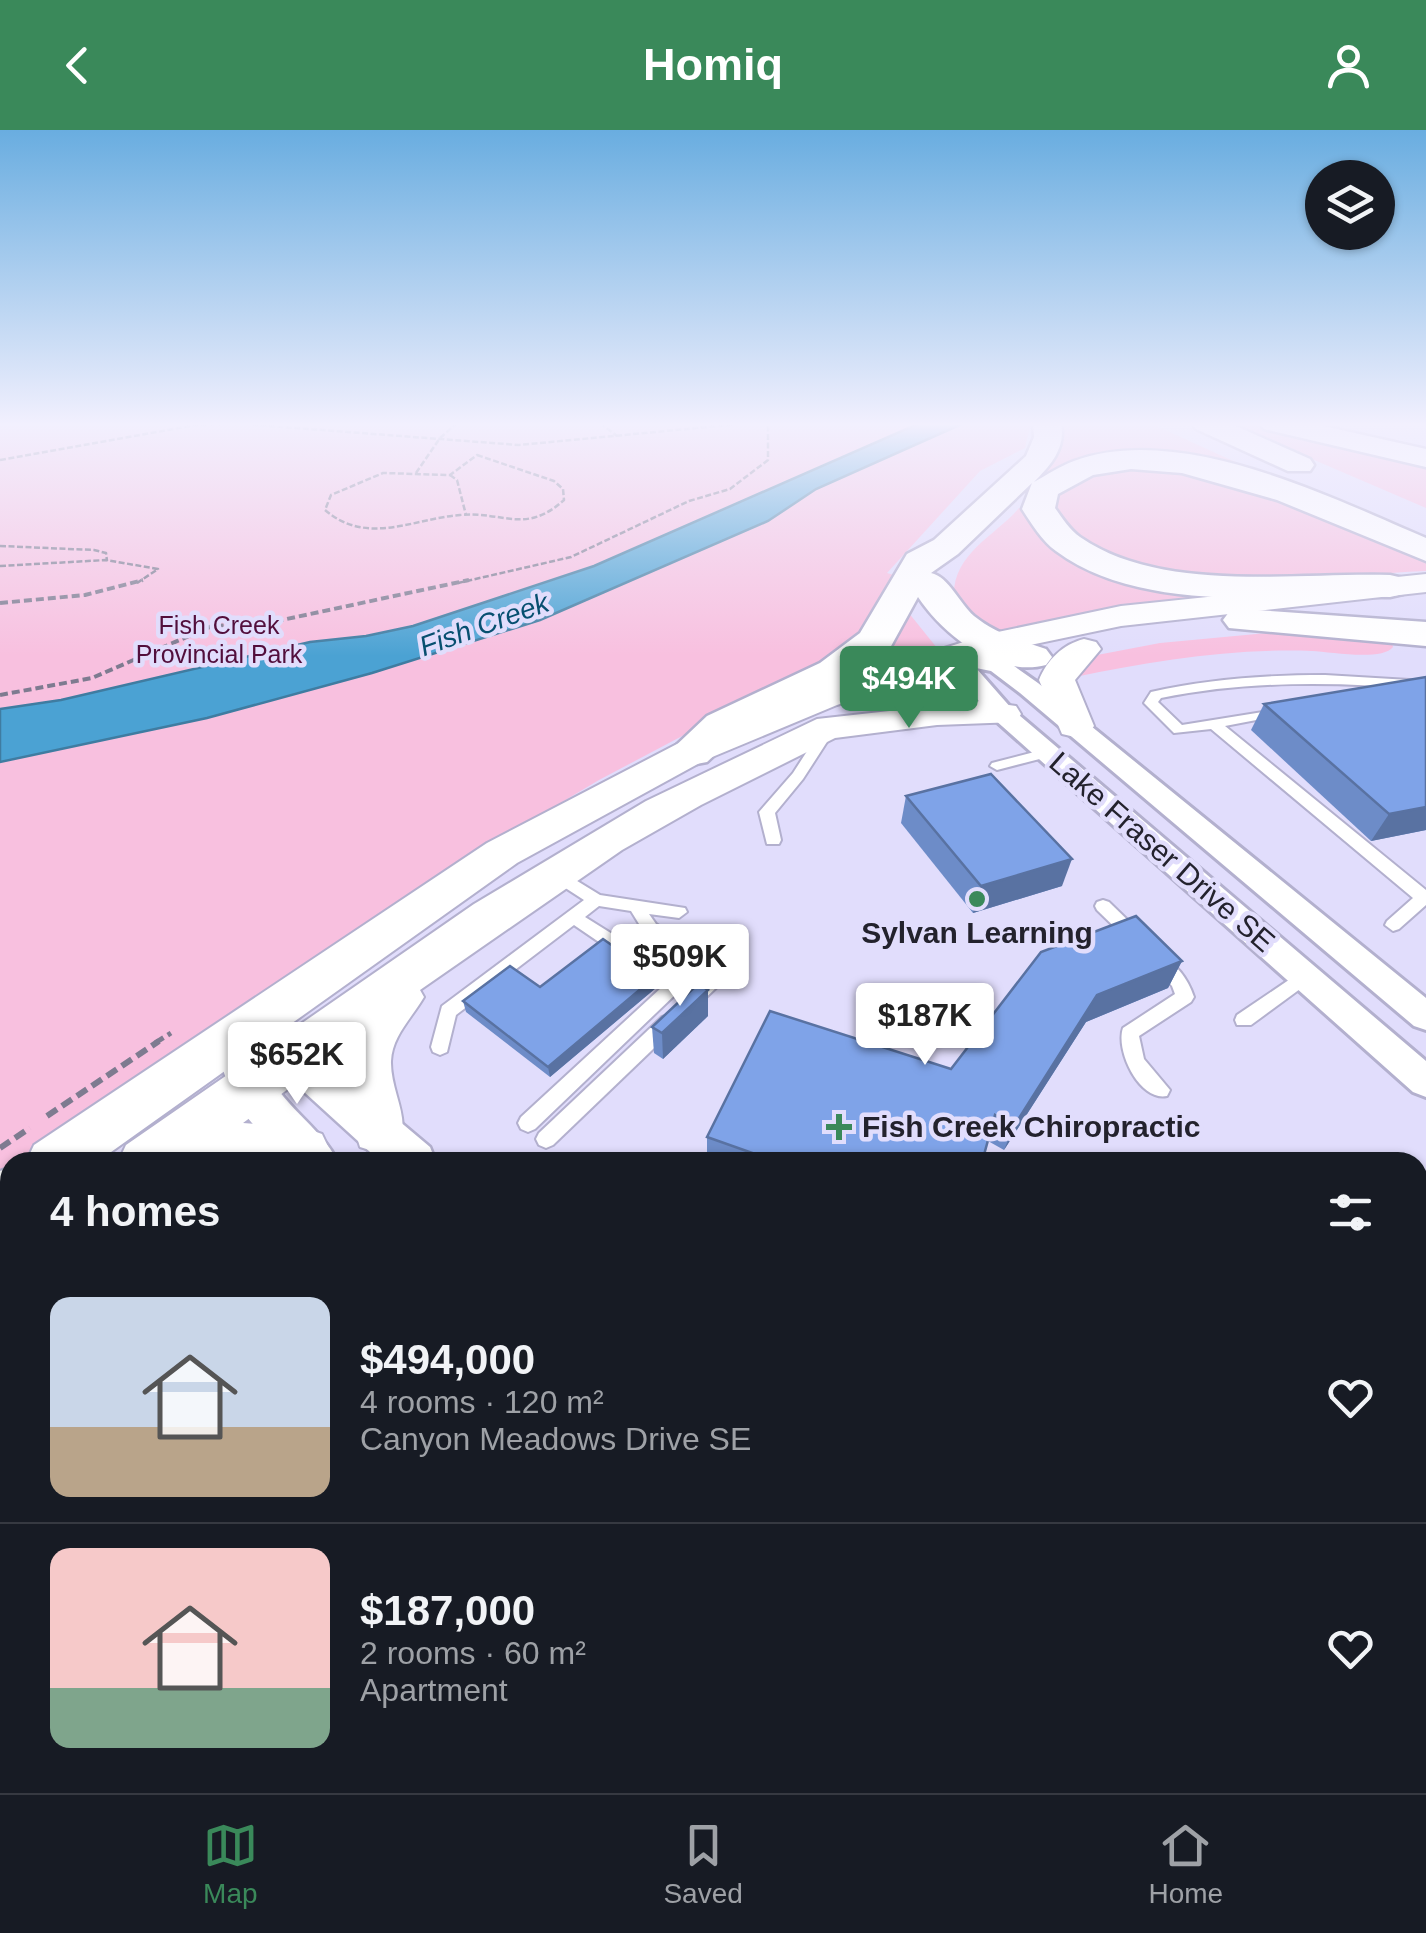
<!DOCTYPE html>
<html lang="en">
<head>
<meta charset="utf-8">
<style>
	body { margin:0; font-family:Arial,sans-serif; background:#242831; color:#f1f3f6; height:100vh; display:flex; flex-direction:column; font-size:38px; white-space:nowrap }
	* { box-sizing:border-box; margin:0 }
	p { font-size:32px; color:#9ea1a6 }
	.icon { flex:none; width:55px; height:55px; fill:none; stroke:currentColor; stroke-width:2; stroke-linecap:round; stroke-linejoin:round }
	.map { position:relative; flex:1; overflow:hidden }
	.drawer { position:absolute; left:0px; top:1022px; width:1428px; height:642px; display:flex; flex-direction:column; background:#171b24; border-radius:30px 30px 0 0; box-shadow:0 2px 8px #0004 }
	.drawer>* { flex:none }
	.controls { position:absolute; left:1305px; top:30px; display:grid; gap:20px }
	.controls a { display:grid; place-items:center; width:90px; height:90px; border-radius:50%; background:#171b24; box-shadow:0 2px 8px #0004; font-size:50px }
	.price { position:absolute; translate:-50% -85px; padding:0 22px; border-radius:10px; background:#fff; color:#222; font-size:32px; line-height:65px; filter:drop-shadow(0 2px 5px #0008) }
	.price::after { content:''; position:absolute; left:50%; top:60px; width:30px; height:22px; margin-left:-15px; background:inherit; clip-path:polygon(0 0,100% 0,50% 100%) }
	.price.active { background:#3a895a; color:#fff }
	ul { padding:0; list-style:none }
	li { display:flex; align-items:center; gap:30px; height:250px; padding:0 50px }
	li+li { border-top:2px solid #363941 }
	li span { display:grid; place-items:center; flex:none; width:280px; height:200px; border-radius:20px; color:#555 }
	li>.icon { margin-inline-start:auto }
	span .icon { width:120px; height:120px; fill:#fffc; stroke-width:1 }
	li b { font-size:42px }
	h2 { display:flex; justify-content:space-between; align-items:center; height:120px; padding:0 50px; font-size:42px }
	header { display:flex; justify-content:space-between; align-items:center; height:130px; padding:0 50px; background:#3a895a; color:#fff; font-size:45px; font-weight:700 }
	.dock { display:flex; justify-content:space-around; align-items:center; height:140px; border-top:2px solid #363941; background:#171b24; font-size:28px; color:#9ea1a6 }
	.dock a { display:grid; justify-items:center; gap:5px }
	.dock .active { color:#3a895a }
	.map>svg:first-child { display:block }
</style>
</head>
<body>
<header><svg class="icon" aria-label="back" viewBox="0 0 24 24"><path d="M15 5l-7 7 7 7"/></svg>Homiq<svg class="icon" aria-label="person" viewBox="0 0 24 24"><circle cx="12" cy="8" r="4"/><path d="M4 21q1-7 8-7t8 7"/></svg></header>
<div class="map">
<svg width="1426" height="1663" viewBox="0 0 1426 1663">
	<rect width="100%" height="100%" fill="#e1ddfc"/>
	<!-- green -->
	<g fill="#f8c0df">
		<path d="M0,293H1031L1025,318L980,341L887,443L897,446L864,510L599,650L490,715L20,1032H10V1039L0,1046Z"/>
		<path d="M1063,293H1150L1288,356L1242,343L1073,333L1046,342L1062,318Z"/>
		<path d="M1228,293H1262L1426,331V378Z"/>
		<path d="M1103,337L1213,342L1426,425V441C1331,445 1186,466 1098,422C1081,413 1065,395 1050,382L1055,358Z"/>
		<path d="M1019,378L1029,379L1056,412L1233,462L1138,476L1002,503L987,500L954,467C952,424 995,406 1019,378Z"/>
		<path d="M908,482L937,518L935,521L857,545L850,541Z"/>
		<path d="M1276,502L1391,510L1393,517C1383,531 1330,522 1312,521C1232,518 1153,531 1075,547L1088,529L1097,525L1160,513Z"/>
	</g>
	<!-- water -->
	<path fill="#4ba2d3" stroke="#3f7ca1" stroke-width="2.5" d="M920,293H964L816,359L768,391L540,490L372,543L207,588L0,632V579L61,570L310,512L366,506L413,496L594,436Z"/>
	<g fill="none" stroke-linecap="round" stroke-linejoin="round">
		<defs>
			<g id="service">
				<path d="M1325,545L1426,551V559C1337,552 1249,550 1161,568L1158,572L1182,595L1287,578V584L1225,596L1426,760V775L1399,799L1393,801L1385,795L1387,791L1413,768L1211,599L1174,603L1144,573L1151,562C1209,549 1266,545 1325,545Z"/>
				<path d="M827,597L834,601L803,649L775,683L781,710L779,714H767L759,682L793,643L822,598Z"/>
				<path d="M1050,618L1055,619V625L997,640L990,636L992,633Z"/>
				<path d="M556,738L600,765L685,778L687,782L679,788L649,784L656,794L720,838L723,843L718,856L694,879H682L679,874L705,845L644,802L631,781L599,776L585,787L670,840L680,853L679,861L535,999L528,1002L521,999L518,993L521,987L661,858L662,855L574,795L456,885L447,922L440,925L433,922L431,917L442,876L584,770L550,748L548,744L550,740Z"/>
				<path d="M1103,770L1109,772L1143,805L1146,809L1143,813H1131L1097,780L1095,776L1097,772Z"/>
				<path d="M1158,825C1176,832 1188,849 1194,867L1191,872L1139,906L1144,929L1170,960L1167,966C1140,972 1115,921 1123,898L1175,864L1172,856L1149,831Z"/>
				<path d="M1305,839L1311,841L1314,846L1311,851L1251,895H1237L1235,890L1237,885Z"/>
				<path d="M669,885L676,887L678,892L676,897L553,1015L546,1018L539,1015L536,1009L539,1003L662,887Z"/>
				<path d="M10,1534V1567L0,1571V1538Z"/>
			</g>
			<g id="minor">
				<path d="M952,518L1007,531L1038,553L1426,868V900L1414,896L1020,563L991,541L976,538L1012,579L1426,931V967L1413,962L994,589L940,525Z"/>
				<path d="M10,1211V1259L0,1263V1215Z"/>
				<path d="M265,1655H323L320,1663H262Z"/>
				<path d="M991,1655H1047L1046,1663H990Z"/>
			</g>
			<g id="tertiary">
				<path d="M234,889L310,916L430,1017L436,1032H381L280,940L265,935C278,974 320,995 338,1032H285L235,973L219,929L224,920L213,906L219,894Z"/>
				<path d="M1418,1442L1426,1445V1509L1418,1505Z"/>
				<path d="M1418,1527L1426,1530V1596L1418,1593Z"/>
			</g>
			<g id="secondary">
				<path d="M1426,444V462L1121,496L1001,521L837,575L705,630L517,733L97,1032H26L34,1015L487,713L677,614L811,559L993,503L1121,476Z"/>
				<path d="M1084,509L1096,512L1101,519L1075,550L1094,596L1088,604L1075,607L1062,604L1039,550C1047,530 1063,514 1084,509Z"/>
				<path d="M980,571L1016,576L1021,584L1016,592L937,595L835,608L701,675L622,720L420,860L424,867C412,888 392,906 391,931C390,962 412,988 398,1017L379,1023L360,1017L342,959V918L243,993L302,997L322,1004L330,1021L324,1032H118L126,1015L474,774L646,671L817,589Z"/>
				<path d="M10,1037V1092L0,1096V1041Z"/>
				<path d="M10,1101V1161L0,1165V1105Z"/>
			</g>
			<g id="motorway">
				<path d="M1033,293H1061C1066,318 1051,335 1034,352C1047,345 1060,336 1074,331C1180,292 1330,367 1426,408V431L1277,370L1182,343L1131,339L1093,345L1058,364L1055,378C1062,388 1070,400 1080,407C1162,464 1295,442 1390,445L1403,448L1408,456L1403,464L1390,467C1288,464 1143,486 1056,421C1042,411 1031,393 1022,379L1032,353L958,424L931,443C949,447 959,473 974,486C995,503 1021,511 1046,519L1052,527L1046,535C998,548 943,505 918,467L890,518L848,551L737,604L707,632L691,635L675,632L669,622L707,586L820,533L860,503L907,424L934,410L1026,326L1034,307Z"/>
				<path d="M1192,293H1229L1310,329L1314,335L1310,341H1288L1196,299Z"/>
				<path d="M1260,293H1310L1426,319V337L1264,299Z"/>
				<path d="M1242,479L1426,492V516L1229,498L1223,490L1229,482Z"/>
			</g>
		</defs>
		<!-- service casing -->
		<use href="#service" stroke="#b3b0ce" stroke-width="4"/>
		<!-- minor casing -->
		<use href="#minor" stroke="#b3b0ce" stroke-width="6"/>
		<!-- tertiary casing -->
		<use href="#tertiary" stroke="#b3b0ce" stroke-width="5"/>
		<!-- secondary casing -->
		<use href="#secondary" stroke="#b3b0ce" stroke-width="4"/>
		<!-- motorway casing -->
		<use href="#motorway" stroke="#b3b0ce" stroke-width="5"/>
		<!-- path-far3 -->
		<g stroke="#7e7b90" stroke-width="2.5" stroke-dasharray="6 2.5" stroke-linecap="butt">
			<path d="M600,293L617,306"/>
			<path d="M477,325L554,351L563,359L564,370C525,405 504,381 460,385C412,389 367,416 325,380L331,365L383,343L450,345Z"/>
			<path d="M0,330L196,295L243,294L519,315L749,293"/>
			<path d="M416,343L440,308L457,293"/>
			<path d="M450,345L457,350L466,385"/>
			<path d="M0,416L94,420L106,423L107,431"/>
			<path d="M0,436L106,430L158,439L137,453"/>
			<path d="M458,453L571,427L689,371L730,359L768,330V293"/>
		</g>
		<!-- path-far2 -->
		<g stroke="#7e7b90" stroke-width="4" stroke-dasharray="8 4" stroke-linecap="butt">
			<path d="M0,473L85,465L143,450"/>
			<path d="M0,565L92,548L212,496L268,493L469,450"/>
		</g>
		<!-- path-far1 -->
		<path stroke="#7e7b90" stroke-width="5" stroke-dasharray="10 5" stroke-linecap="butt" d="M155,913L171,903"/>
		<!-- path -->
		<g stroke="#7e7b90" stroke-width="6" stroke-dasharray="12 6" stroke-linecap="butt">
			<path d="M47,986L159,911"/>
			<path d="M0,1018L30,998"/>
		</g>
		<!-- service -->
		<use href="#service" fill="#fff" fill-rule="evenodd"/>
		<!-- minor -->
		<use href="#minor" fill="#fff" fill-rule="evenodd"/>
		<!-- tertiary -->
		<use href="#tertiary" fill="#fff" fill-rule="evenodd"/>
		<!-- secondary -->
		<use href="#secondary" fill="#fff" fill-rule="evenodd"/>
		<!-- motorway -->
		<use href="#motorway" fill="#fff" fill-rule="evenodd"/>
	</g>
	<!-- wall -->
	<g fill="#6d8cc8">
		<path d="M1426,547V700L1371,711L1251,600L1264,574Z"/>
		<path d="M906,666L1062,756L973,783L901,693Z"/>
		<path d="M1182,831L1168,858L1086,892L1004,1020L988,1011L982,1032H707V1007L951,939Z"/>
		<path d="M540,857H657L550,947L466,882L463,871Z"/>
		<path d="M708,886L663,929L654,923L652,897Z"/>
		<path d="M1418,1134L1426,1142V1190H1418Z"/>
		<path d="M893,1655H939L938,1663H914Z"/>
		<path d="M1174,1655H1291L1314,1663H1174Z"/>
		<path d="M1119,1656L1137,1663H1108V1658Z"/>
	</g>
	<!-- shaded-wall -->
	<g fill="#5972a2">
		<path d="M1426,677V700L1371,711L1389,684Z"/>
		<path d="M1072,729L1062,756L973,783L981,756Z"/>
		<path d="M1182,831L1168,858L1086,892L1004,1020L1014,996L1097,865Z"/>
		<path d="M656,846L657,857L550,947L548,937Z"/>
		<path d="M708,860V886L663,929L662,903Z"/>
		<path d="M10,1423V1445L0,1454V1432Z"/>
		<path d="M138,1655H155L147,1663H131Z"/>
		<path d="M566,1655H571L567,1663H562Z"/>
	</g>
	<!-- building -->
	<g fill="#7fa3e8" stroke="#5972a2" stroke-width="2.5">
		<path d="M1426,547V677L1389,684L1264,574Z"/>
		<path d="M991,644L1072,729L981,756L906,666Z"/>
		<path d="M1136,786L1182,831L1097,865L1014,996L995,985L982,1032H778L707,1007L770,881L951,939L1041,822Z"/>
		<path d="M603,809L656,846L548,937L463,871L510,836L540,857Z"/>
		<path d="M698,854L708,860L662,903L652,897Z"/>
		<path d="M1418,1134H1422L1426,1142V1179H1418Z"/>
		<path d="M10,1299V1423L0,1432V1307Z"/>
		<path d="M40,1655H138L131,1663H32Z"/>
		<path d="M458,1655H566L562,1663H453Z"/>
		<path d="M718,1655H745L765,1663H716Z"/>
		<path d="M904,1655H939L938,1663H924Z"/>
		<path d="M1187,1655H1291L1314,1663H1187Z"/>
		<path d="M1119,1656L1137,1663H1118Z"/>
	</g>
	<!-- sky -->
	<linearGradient id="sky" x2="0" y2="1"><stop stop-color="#69ade0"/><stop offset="0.56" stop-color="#f2f0fe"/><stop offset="1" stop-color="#f2f0fe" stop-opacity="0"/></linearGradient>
	<rect width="1426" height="526" fill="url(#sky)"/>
	<!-- markers -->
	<g fill="#3a895a" stroke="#e1ddfc" stroke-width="4">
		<circle cx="977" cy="769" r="10"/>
		<path d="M834 982h10v10h10v10h-10v10h-10v-10h-10v-10h10z"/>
	</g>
	<g text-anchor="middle" stroke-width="9" stroke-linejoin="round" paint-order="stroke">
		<!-- far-park labels -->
		<g font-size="25" fill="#520e3c" stroke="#e1ddfc">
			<text x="219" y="504">Fish Creek<tspan x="219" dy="29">Provincial Park</tspan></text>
		</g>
		<!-- far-water labels -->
		<g font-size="28" font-style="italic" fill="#074f70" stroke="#e1ddfc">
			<text transform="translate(484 494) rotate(-20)" y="10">Fish Creek</text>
		</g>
		<!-- street labels -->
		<g font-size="30" fill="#23222d" stroke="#e1ddfc">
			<text transform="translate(1162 722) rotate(41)" y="10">Lake Fraser Drive SE</text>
		</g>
		<!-- poi labels -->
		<g font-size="30" font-weight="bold" fill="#23222d" stroke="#e1ddfc">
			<text x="977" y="813">Sylvan Learning</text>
			<text x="862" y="1007" text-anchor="start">Fish Creek Chiropractic</text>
		</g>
	</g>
</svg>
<div class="controls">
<a><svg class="icon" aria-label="layers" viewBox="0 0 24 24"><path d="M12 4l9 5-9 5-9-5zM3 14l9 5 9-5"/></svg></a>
</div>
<b class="price active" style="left:909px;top:601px">$494K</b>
<b class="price" style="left:680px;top:879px">$509K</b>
<b class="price" style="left:925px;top:938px">$187K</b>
<b class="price" style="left:297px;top:977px">$652K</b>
<section class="drawer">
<h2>4 homes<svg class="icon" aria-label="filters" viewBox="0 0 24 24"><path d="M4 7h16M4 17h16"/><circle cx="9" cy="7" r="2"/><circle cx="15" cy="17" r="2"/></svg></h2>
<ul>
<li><span style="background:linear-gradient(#c9d6e8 65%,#b9a48a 0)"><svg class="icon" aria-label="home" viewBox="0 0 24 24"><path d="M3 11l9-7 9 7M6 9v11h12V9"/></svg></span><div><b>$494,000</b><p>4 rooms · 120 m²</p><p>Canyon Meadows Drive SE</p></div><svg class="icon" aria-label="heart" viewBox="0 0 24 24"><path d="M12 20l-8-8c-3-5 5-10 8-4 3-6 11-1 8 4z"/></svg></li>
<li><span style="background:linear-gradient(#f6c9c9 70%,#7fa58c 0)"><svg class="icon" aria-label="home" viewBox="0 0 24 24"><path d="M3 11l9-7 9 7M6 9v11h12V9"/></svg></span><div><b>$187,000</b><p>2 rooms · 60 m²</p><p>Apartment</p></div><svg class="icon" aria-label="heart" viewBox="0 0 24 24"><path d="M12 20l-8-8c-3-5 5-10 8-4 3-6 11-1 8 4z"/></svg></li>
</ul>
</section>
</div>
<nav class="dock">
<a class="active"><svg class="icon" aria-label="map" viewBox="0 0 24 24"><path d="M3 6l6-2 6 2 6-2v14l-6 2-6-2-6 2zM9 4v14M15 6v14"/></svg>Map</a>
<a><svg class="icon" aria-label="saved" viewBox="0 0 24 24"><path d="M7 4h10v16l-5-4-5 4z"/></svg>Saved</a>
<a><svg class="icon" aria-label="home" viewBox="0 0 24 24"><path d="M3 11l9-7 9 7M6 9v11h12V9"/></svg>Home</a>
</nav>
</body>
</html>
